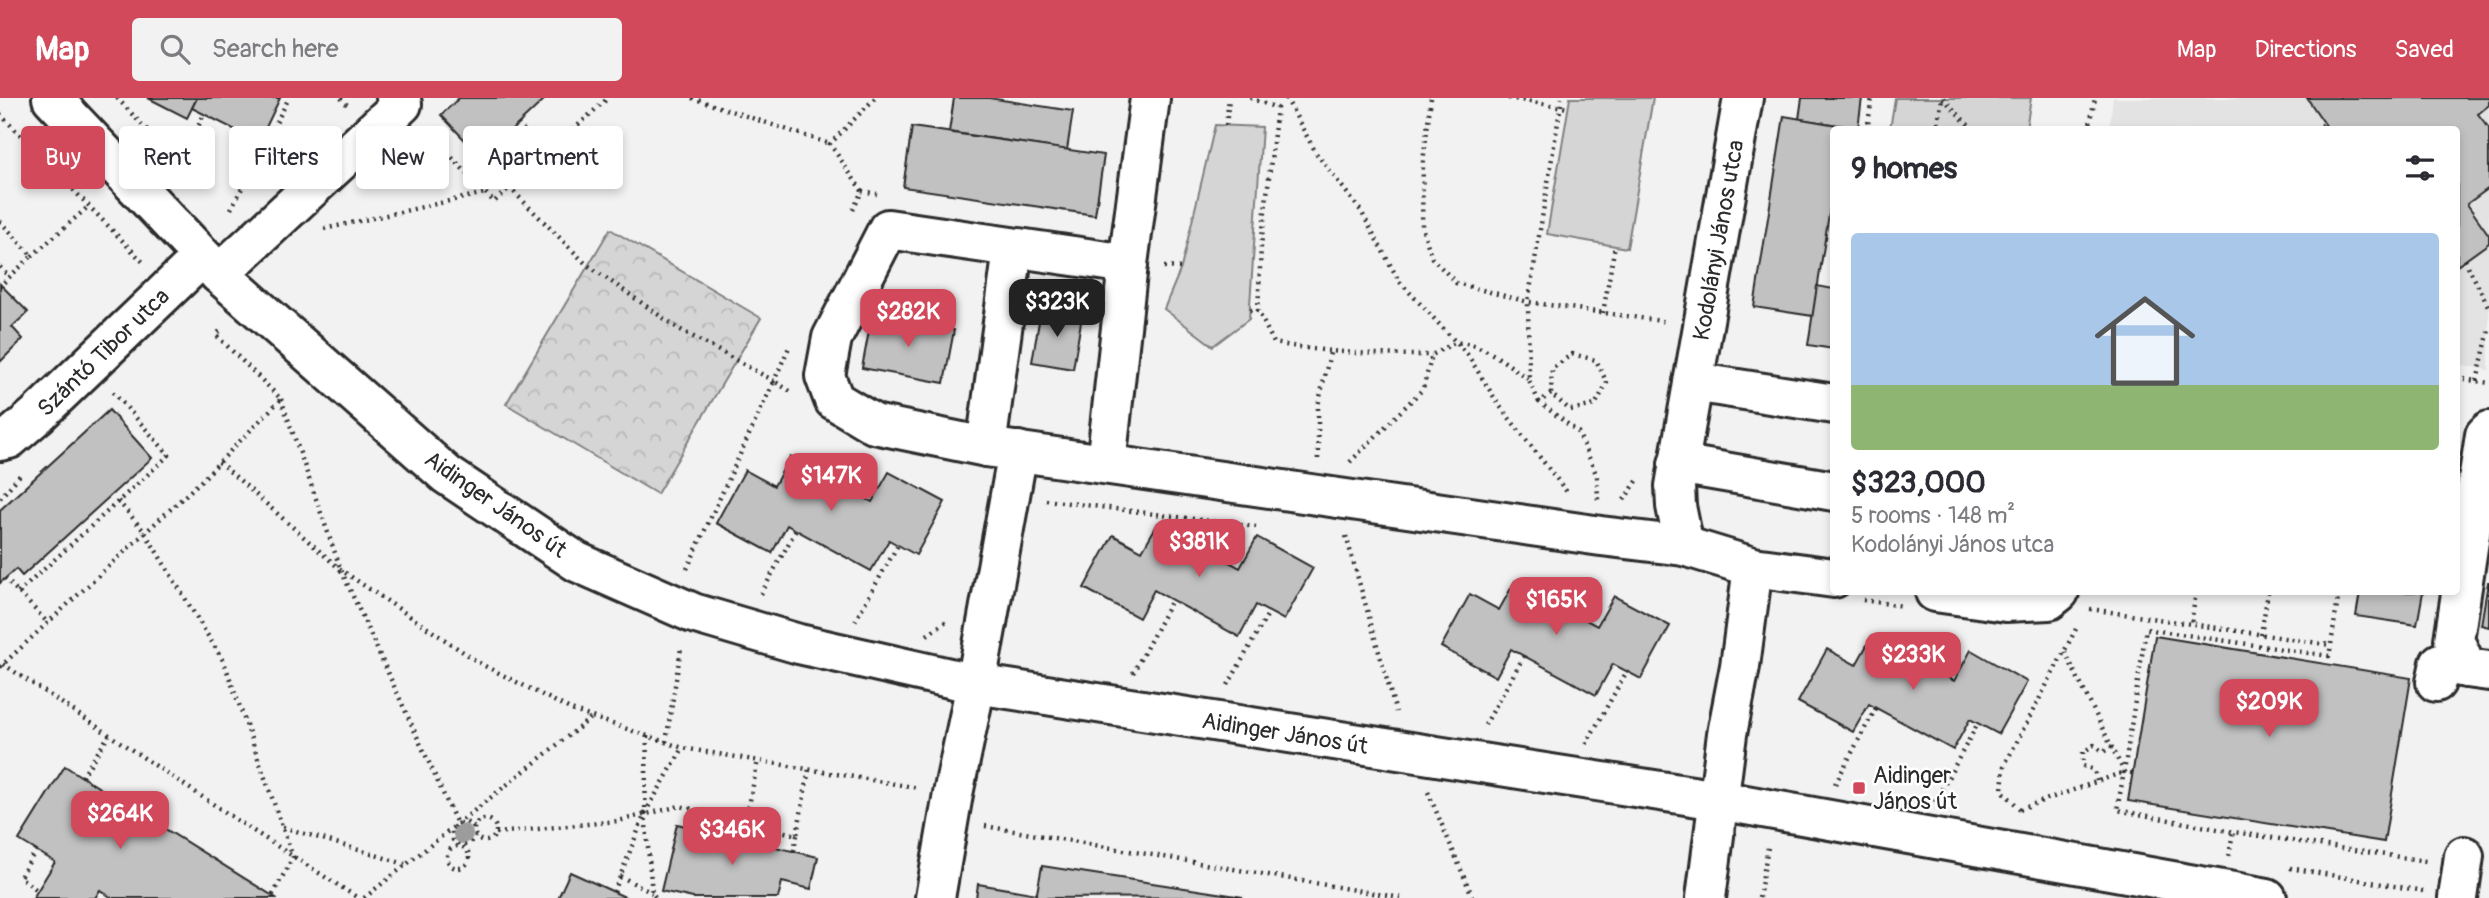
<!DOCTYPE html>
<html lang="en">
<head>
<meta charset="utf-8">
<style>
	body { margin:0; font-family:Pangolin,sans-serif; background:#f2f2f3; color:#2b2b33; height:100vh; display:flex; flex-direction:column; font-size:26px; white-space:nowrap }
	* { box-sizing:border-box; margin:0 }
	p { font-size:23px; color:#7c7c81 }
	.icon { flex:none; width:38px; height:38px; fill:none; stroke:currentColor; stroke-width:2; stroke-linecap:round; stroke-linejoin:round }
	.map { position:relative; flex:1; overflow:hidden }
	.sheet { position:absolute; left:1830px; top:28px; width:630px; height:469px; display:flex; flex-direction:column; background:#fff; border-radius:7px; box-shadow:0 4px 10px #0003 }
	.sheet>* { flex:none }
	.top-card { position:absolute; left:21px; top:28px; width:665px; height:63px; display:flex; gap:14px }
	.price { position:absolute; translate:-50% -60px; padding:0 16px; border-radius:14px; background:#d1495b; color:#fff; font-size:23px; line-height:46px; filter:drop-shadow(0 2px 4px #0008) }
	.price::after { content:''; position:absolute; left:50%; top:42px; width:21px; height:16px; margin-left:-10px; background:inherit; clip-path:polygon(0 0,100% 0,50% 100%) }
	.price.on { background:#222; color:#fff }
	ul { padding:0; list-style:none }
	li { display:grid; align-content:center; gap:14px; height:371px; padding:0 21px }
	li+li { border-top:2px solid #e1e1e2 }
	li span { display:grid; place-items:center; height:217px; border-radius:7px; color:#555 }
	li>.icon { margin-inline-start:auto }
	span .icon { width:126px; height:126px; fill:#fffc; stroke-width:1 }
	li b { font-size:30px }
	h2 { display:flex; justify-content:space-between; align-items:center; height:84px; padding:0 21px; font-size:30px }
	.pill { padding:0 24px; border-radius:7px; background:#fff; box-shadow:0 4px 10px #0003; font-size:24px; line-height:63px }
	.pill.on { background:#d1495b; color:#fff }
	header { display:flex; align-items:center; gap:42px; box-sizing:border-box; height:98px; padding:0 35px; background:#d1495b; color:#fff }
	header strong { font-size:33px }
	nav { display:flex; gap:38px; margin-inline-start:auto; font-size:24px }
	.search { width:490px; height:63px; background:#f2f2f3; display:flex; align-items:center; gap:18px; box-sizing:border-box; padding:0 24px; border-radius:7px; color:#7c7c81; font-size:26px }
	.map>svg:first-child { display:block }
</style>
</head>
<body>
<header>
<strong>Map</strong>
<div class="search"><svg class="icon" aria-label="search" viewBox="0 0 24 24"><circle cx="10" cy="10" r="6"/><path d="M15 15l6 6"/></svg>Search here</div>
<nav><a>Map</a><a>Directions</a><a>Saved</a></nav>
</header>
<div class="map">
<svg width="2489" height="800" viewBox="0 0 2489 800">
	<defs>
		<pattern id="forest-crowns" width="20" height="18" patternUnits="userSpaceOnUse" patternTransform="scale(1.75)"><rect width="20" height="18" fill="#d5d5d5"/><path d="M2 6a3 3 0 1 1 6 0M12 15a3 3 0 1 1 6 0" fill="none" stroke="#b7b7b7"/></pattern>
	</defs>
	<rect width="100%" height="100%" fill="#f2f2f2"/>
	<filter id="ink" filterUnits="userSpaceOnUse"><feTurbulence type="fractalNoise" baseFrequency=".0143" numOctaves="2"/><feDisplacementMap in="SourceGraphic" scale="14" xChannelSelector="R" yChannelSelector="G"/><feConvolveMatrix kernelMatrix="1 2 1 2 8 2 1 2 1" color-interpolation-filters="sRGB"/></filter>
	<g filter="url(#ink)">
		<!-- built -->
		<path fill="#e3e3e3" d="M2113,0H2489V272L2457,266V32H2109Z"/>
		<!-- forest -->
		<path fill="url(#forest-crowns)" stroke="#808080" stroke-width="2" d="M610,131L761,220L657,396L506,306Z"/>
		<!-- green -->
		<g fill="#d5d5d5" stroke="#808080" stroke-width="2">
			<path d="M1570,0H1653L1627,150L1547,136Z"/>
			<path d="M1895,0H2031L2026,31H1890Z"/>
			<path d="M1215,27L1262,29L1249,221L1213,248L1164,211L1181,170Z"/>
		</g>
		<!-- building -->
		<g fill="#c1c1c1" stroke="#2b2b2b" stroke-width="2">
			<path d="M148,0H197L187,20Z"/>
			<path d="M197,0H280L259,44L192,10Z"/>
			<path d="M459,0H546L482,60L441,17Z"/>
			<path d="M954,0H989L1073,13L1067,52L949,34Z"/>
			<path d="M1802,0H1862L1858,30L1799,21Z"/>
			<path d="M2307,0H2489V7L2478,16L2489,30V90L2467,106L2489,137V145L2457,168V32H2329Z"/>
			<path d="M1784,18L1843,28V32H1834V84L1813,218L1754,209Z"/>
			<path d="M912,29L1104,57L1095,117L903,89Z"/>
			<path d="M0,186L28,214L12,229L23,241L0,264Z"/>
			<path d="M1817,188L1834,191V251L1808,247Z"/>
			<path d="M1041,212L1082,218L1073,271L1032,264Z"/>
			<path d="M872,217L954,232L944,285L862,270Z"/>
			<path d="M109,312L152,360L22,478L16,471L0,485V412Z"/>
			<path d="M790,359L872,404L889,374L945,404L916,457L889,442L871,473L787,427L772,455L716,425L745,372L774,388Z"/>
			<path d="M1158,425L1240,470L1257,439L1313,470L1284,522L1256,507L1239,539L1154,492L1139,520L1084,490L1113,437L1142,453Z"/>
			<path d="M1515,483L1597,528L1614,498L1670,528L1641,581L1613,566L1596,597L1511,551L1496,579L1441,549L1470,496L1499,512Z"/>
			<path d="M2488,484H2489V529L2481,527Z"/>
			<path d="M2360,494H2423L2417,527L2356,518Z"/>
			<path d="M1872,538L1954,583L1971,552L2027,584L1998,636L1970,621L1953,652L1869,606L1853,634L1798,604L1827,551L1856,567Z"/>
			<path d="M2155,538L2411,580L2384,744L2128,703Z"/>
			<path d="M65,668L82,679L276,800H112L100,792L95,800H33L55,764L19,742Z"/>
			<path d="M677,726L818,759L811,791L782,784L778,800H693L661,793Z"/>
			<path d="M1042,768L1243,799L1036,800Z"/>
			<path d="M570,774L614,794L627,800H558Z"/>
			<path d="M978,786L1037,796L1036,800H976Z"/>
		</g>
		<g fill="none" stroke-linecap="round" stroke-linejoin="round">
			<defs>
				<g id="minor">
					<path d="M52,0L219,176L447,377L577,464L693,515L799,546L976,586L1718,702L2267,800"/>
					<path d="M1128,166L888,131L832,240L825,278L834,302L874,326L986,349L1601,438L1684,448L1753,469L1834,480"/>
					<path d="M219,176L402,6L396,0"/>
					<path d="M1693,284L1834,306"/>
					<path d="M2489,333L2485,337L2454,542L2467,570L2489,573"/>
					<path d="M0,343L9,341L37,317L202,159"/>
					<path d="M986,349L1013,151"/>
					<path d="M1106,366L1128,166L1150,0"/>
					<path d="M1678,366L1834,393"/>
					<path d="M1684,448L1676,408L1675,388L1743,0"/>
					<path d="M1935,494L2006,504L2049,502L2059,494"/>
					<path d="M2436,584L2440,565L2467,570"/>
					<path d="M935,800L953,696L976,586L1018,353"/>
					<path d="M1706,800L1727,636L1740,568L1753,469"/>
					<path d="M2458,800L2464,758"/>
				</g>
			</defs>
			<!-- minor casing -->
			<use href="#minor" stroke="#2b2b2b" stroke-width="44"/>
			<!-- path -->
			<g stroke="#2b2b2b" stroke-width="4.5" stroke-dasharray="2 5" stroke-linecap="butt">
				<path d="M117,0L180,67"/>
				<path d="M341,0L348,8"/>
				<path d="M692,0L830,46"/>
				<path d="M1250,0L1277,10L1261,148L1258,213L1274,245C1330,255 1375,257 1432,257"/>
				<path d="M1286,0L1316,55L1361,113L1399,183L1467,256L1499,307L1567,394"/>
				<path d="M1431,0L1423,64L1422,129L1432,160L1456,185L1528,204L1668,224"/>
				<path d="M1508,0L1568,10"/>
				<path d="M1943,0L1973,32"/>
				<path d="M0,16L143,164"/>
				<path d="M518,26L546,56"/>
				<path d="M1226,27L1229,0"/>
				<path d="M1867,32L1872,0"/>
				<path d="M1937,32L1942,0"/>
				<path d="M2089,32L2095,0"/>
				<path d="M2316,32L2325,25"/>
				<path d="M428,34L494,104L608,0"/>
				<path d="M175,78L204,16"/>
				<path d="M509,89L586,166L679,231L774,283L790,247"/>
				<path d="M862,93L830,46L875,0"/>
				<path d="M231,111L289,0"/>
				<path d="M853,112L862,93L877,96"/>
				<path d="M0,123L32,158L1,187"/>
				<path d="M324,131L485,95"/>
				<path d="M1825,140L1834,142"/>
				<path d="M32,158L89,108"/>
				<path d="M2465,162L2489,210"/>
				<path d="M0,169L9,179"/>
				<path d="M1164,169L1181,170"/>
				<path d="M1250,212L1258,213"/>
				<path d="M1603,215L1615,147"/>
				<path d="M1572,256L1596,262L1607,285L1595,307L1570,312L1551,296L1552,271Z"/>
				<path d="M2457,280L2489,285"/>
				<path d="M2477,283L2489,232"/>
				<path d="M1551,296L1539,304L1578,334L1597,378L1598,403"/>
				<path d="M281,301L341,472L457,726"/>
				<path d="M1539,304L1529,282L1528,204L1562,0"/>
				<path d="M1318,361V308L1330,255"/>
				<path d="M219,364L341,472L481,566L574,613L683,650L919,690"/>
				<path d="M1350,364L1423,291L1432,257C1439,253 1449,247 1457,245C1478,241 1513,270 1529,282"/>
				<path d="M0,400L20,377"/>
				<path d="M1046,402L1256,429"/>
				<path d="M1624,402L1637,383"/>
				<path d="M118,403L144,433L224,564L293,759L272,798"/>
				<path d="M1346,438L1396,614"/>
				<path d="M687,471L774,283L790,293"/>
				<path d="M5,480L47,524"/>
				<path d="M2196,494L2191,526L2331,547L2339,494"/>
				<path d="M18,495L169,357L112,293"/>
				<path d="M761,496L796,432"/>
				<path d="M1863,502L1903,508"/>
				<path d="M2090,511L2191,526"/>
				<path d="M855,523L898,447"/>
				<path d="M927,537L948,522"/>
				<path d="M2261,537L2268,494"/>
				<path d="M2065,554L2124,674L2117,712L2233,734L2426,763"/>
				<path d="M3,566L252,732L358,800"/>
				<path d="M0,569L202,382L281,301L216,237L223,230"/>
				<path d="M1133,575L1172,502"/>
				<path d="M1228,587L1269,514"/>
				<path d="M1485,627L1524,558"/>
				<path d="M647,638L645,715L683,650"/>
				<path d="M666,644L681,550"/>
				<path d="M1586,646L1627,573"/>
				<path d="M2132,675L2124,674L2146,531L2329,558L2331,547"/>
				<path d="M82,679L109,637"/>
				<path d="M2097,683L2094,672L2083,668V654L2094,647L2103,654L2112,649"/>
				<path d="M1835,686L1876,610"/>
				<path d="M1428,694L1473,800"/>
				<path d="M1935,704L1978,625"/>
				<path d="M2020,711L2002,692L2004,668L2076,531"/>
				<path d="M2020,711L2124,674"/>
				<circle cx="485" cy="732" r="11"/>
				<path d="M746,723L758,662"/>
				<path d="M985,728L1401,800"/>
				<path d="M283,729L405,766"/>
				<path d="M474,729L466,724L457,726L452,733L453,742L461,747L469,746L475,738"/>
				<path d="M496,735L618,723L680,708L797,737L809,671"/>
				<circle cx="458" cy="759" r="11"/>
				<path d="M36,752L20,779L37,792"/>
				<path d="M794,753L797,737"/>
				<path d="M2229,758L2233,734"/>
				<path d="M2290,770L2423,793"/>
				<path d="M620,778L652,795"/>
				<path d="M614,794L645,715L652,795L656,800"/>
				<path d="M364,800L591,620"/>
				<path d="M1759,800L1768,749"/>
			</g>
			<!-- minor -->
			<use href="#minor" stroke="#fff" stroke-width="38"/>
		</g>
		<!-- trees -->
		<circle fill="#9c9c9c" cx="463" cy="736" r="10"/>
	</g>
	<!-- markers -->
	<rect fill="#d1495b" stroke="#fff" stroke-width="2.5" x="1852" y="683" width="14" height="14" rx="3.5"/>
	<g text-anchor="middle" stroke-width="5" stroke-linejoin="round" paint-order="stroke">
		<!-- street labels -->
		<g font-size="23" fill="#2b2b2b" stroke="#fff">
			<text transform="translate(1718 142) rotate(-80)" y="8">Kodolányi János utca</text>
			<text transform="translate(103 254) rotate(-44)" y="8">Szántó Tibor utca</text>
			<text transform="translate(496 406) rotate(35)" y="8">Aidinger János út</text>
			<text transform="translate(1285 635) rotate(9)" y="8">Aidinger János út</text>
		</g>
		<!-- poi labels -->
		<g font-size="23" fill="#2b2b2b" stroke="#fff" text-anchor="start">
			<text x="1873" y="685">Aidinger<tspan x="1873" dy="26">János út</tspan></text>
		</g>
	</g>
</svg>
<b class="price on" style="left:1057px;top:241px">$323K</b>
<b class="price" style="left:908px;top:251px">$282K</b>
<b class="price" style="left:831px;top:415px">$147K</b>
<b class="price" style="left:1199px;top:481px">$381K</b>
<b class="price" style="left:1556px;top:539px">$165K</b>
<b class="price" style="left:1913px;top:594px">$233K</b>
<b class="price" style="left:2269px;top:641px">$209K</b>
<b class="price" style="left:120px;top:753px">$264K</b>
<b class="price" style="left:732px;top:769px">$346K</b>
<div class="top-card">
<a class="pill on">Buy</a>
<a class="pill">Rent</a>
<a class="pill">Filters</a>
<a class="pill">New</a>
<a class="pill">Apartment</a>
</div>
<section class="sheet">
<h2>9 homes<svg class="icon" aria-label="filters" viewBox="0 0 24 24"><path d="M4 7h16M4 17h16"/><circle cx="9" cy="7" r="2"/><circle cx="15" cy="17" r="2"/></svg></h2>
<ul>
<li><span style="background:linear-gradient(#a9c7e8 70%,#8fb573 0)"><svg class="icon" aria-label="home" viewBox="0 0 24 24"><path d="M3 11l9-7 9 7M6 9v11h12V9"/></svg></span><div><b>$323,000</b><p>5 rooms · 148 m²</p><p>Kodolányi János utca</p></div></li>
</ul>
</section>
</div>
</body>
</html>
